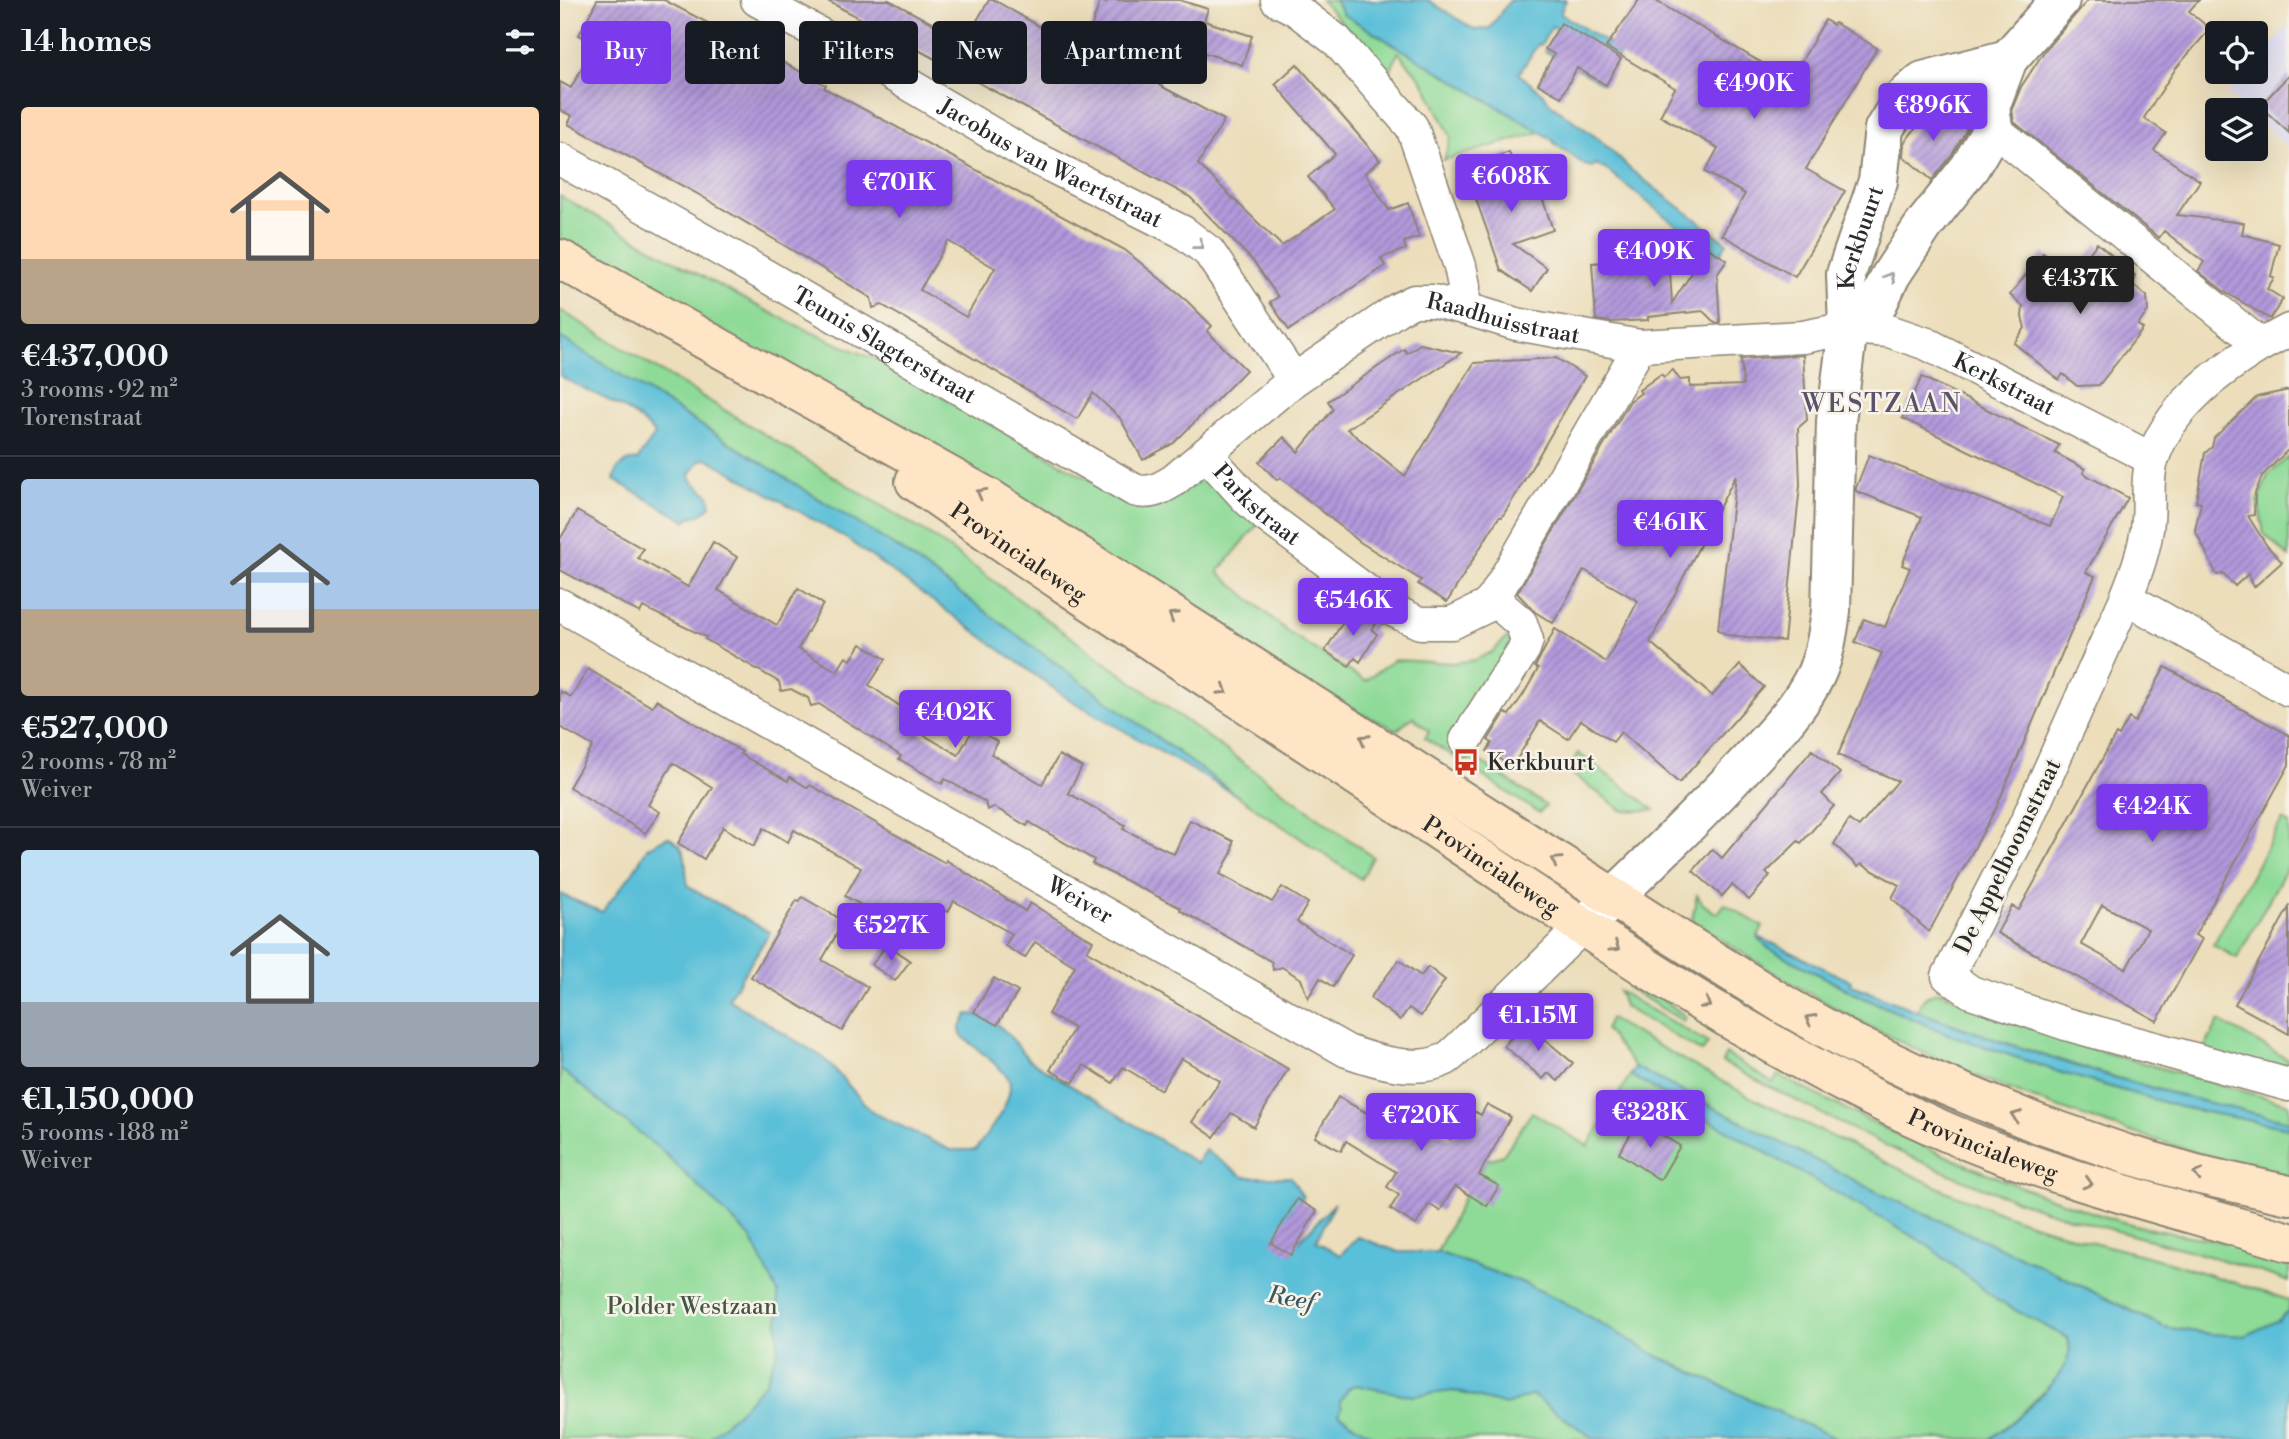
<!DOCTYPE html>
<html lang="en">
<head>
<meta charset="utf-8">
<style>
	body { margin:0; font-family:"Libre Bodoni",serif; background:#242831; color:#f1f3f6; height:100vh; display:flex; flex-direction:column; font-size:26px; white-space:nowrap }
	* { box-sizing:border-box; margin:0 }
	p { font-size:23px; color:#9ea1a6 }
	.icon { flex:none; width:38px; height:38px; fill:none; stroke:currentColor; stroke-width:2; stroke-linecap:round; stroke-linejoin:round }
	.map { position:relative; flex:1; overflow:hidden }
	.drawer { display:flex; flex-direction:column; background:#171b24; width:560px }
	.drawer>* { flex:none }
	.hud { position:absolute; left:21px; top:21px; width:665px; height:63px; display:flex; gap:14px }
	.tools { position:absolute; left:1645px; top:21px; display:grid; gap:14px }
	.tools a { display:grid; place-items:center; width:63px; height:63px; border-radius:7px; background:#171b24; box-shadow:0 7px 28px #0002; font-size:35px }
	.price { position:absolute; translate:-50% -60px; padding:0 16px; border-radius:7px; background:#7c3aed; color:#fff; font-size:23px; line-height:46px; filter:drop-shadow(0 2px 4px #0008) }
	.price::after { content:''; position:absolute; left:50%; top:42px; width:21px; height:16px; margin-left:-10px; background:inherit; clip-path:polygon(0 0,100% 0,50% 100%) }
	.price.current { background:#222; color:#fff }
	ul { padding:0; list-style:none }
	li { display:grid; align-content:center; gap:14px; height:371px; padding:0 21px }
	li+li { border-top:2px solid #363941 }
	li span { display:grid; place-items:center; height:217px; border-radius:7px; color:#555 }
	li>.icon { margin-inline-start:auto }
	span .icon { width:126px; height:126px; fill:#fffc; stroke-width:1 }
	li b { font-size:30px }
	h2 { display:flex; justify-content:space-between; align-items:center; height:84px; padding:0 21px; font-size:30px }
	.tag { padding:0 24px; border-radius:7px; background:#171b24; box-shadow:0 7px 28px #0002; font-size:24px; line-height:63px }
	.tag.current { background:#7c3aed; color:#fff }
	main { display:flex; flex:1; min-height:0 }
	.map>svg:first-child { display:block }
</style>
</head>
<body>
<main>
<section class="drawer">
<h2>14 homes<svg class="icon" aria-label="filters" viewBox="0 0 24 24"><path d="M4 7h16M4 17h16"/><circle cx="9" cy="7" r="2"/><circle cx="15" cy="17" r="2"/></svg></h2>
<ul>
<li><span style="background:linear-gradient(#ffd9b3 70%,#b9a48a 0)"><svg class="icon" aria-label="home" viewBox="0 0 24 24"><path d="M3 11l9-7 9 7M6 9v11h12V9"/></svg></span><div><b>€437,000</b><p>3 rooms · 92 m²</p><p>Torenstraat</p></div></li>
<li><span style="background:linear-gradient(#a9c7e8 60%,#b9a48a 0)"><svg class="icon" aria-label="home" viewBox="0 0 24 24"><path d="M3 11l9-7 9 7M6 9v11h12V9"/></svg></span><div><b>€527,000</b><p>2 rooms · 78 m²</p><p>Weiver</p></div></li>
<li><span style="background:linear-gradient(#bfe0f5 70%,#9aa5b1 0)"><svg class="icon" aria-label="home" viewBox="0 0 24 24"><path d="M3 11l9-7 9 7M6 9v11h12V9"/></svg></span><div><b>€1,150,000</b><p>5 rooms · 188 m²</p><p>Weiver</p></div></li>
</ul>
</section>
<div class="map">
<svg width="1729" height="1439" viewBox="0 0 1729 1439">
	<defs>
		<pattern id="building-hatch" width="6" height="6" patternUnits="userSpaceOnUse" patternTransform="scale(1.75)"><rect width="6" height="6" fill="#b299dc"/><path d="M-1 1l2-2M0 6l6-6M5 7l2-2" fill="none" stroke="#917db3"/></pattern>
	</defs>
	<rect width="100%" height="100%" fill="#f7f3e8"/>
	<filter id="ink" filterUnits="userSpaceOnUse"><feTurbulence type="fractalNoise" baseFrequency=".0143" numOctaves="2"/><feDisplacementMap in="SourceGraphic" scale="14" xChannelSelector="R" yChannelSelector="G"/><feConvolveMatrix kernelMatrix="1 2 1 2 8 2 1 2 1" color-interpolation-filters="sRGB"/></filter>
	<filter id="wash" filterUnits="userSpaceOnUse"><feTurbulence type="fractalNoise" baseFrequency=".00686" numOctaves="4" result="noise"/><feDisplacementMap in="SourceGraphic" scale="28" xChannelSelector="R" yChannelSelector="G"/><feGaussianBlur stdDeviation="1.57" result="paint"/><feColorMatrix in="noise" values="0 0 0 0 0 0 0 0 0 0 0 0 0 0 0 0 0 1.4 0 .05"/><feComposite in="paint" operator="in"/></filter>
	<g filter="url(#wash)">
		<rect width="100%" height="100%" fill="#ecdebb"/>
		<!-- built -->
		<path fill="#d8d7f8" d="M1729,25V148L1696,119V110H1686L1667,94L1687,72H1696V62Z"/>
		<!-- green -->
		<g fill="#8eda97" stroke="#5c8261" stroke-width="2">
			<path d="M761,0H775L783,14L980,132L884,160L891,137L864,83L838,52L829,75Z"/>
			<path d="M0,196C104,254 208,319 320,361L576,506C600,509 620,487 639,473L699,523L658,572L728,632L805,681L834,660L894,663L915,660L932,652L955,630L907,752L986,806L979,813L865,738L869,731L853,717L837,730L786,707L0,241Z"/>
			<path d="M0,310L373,537L813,857L801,879L679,797L341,550L0,337Z"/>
			<path d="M1729,457V557L1704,534L1698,502L1708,474Z"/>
			<path d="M1018,753L1095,810L1063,811L1008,771Z"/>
			<path d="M1722,820L1729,824V864L1677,958L1653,945Z"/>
			<path d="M1137,895L1143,904L1157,914L1165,904L1203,927L1198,937L1208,948L1299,996L1385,1033L1502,1073L1620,1107L1729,1128V1181C1629,1150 1528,1121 1431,1082C1326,1040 1225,983 1132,920Z"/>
			<path d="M1077,978L1126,1017L1123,1021L1068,988Z"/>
			<path d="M1059,991L1148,1043L1142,1052L1073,1012L1064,1006Z"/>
			<path d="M1379,992L1512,1043L1729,1104V1121C1601,1095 1479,1056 1357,1011C1361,1000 1367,993 1379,992Z"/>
			<path d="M1050,1019L1196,1100L1390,1193L1455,1218L1521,1239L1609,1262L1729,1300V1310L1719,1320L1684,1336L1649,1334L1604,1327L1483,1267L1319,1193L1075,1067L1045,1029Z"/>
			<path d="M1659,1021L1729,1060L1721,1076L1641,1054Z"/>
			<path d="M0,1050L889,1391L972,1395L1034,1439H0Z"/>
			<path d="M1166,1054L1213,1083L1218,1075C1328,1132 1438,1183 1556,1220C1612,1237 1672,1240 1729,1254V1282C1649,1252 1565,1236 1485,1210C1372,1173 1266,1117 1162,1062Z"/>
			<path d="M1070,1075L1366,1244L1438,1301L1508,1338L1510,1352L1502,1373L1455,1420L1430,1439H1277L1099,1357L1002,1301L961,1282L877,1252L921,1162L943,1155L972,1112L1028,1146Z"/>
		</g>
		<!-- water -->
		<g fill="#5abfd8" stroke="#427582" stroke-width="2">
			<path d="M775,0H868L915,30L930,28L950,0H1006L1000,13L1049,44L1059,55L1043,84L985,51L996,32L1051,59L992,26L981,45L978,44L959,74L984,95L992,105L1040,140L1071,170L1167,243L1160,254L1136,241L1047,170L1035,164L1032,167L1025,165L995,144L993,140L783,14Z"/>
			<path d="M0,337L341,550L679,797L507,698L287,539L150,460L141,459L130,474L132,481L149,495L151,506L140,515L130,517L126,521L54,480L57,469L66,462L77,460L95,435C72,405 31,395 0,376Z"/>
			<path d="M108,837C132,850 123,864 128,885L135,891L210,932L168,999L264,1058L312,1112L390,1150H415C426,1135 460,1095 447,1076C440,1067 411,1044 401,1035L400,1028L408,1014C435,1014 454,1040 468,1059L637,1163L645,1150L684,1177H731L743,1197L715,1242L732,1249L775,1203L756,1241L780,1255L798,1237L839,1252H877L961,1282L1002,1301L1099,1357L1277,1439H1034L972,1395L946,1405L894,1391L852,1396L795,1385L789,1388L780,1401L782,1408L778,1414L817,1439H148L182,1408L205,1383L218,1350V1293L191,1238L102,1151L0,1069V894L42,912L73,872L88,847Z"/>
			<path d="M1198,937C1230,950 1259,967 1291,981L1290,984C1433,1044 1577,1089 1729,1121V1128L1620,1107L1502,1073L1385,1033L1300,996L1208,948Z"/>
			<path d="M1075,1067L1319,1193L1483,1267L1604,1327L1649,1334L1684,1336L1719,1320L1729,1310V1439H1430C1454,1421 1502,1383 1509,1354C1511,1349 1509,1343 1508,1338L1438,1301L1366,1244L1070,1075Z"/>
		</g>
		<g id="blocks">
			<!-- building -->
			<g fill="url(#building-hatch)" fill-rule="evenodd">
				<path d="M37,0H104L266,85L264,88L565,250L627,301L652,326L647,331L686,370L614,443L583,460L560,418L533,393L517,419L322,305L313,308L311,298L217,241L136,193L8,124L12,116L0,110V82L11,88L35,43L19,35ZM388,241L435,268L406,317L360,290Z"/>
				<path d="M266,0H329L405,41L429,0H434L523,52L540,1L546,3L547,0H619L648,9L644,21L692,36L682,65L614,43L599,85L664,120L638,164L722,246L775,209L748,177L775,154L715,84L737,64L820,160L805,173L829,210L848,203L859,237L844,242L846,249L821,258L825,266L729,330L710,302L718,297L694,262L630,197Z"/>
				<path d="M1079,0H1094L1231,80L1265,20L1273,25L1275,23L1317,48L1246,169L1285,191L1235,277L1162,235L1185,194L1145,172L1158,148L1100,116L1115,88L1046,47Z"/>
				<path d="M1528,0H1639L1629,11L1650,29L1616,68L1584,118L1606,133L1594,150L1640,181L1617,215L1684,223L1682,234L1719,244L1711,276L1714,278L1707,289L1723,299L1710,319L1665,292L1638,271L1644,262L1604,231L1599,238L1454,122L1452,109L1461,87L1485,50Z"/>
				<path d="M1001,23L1061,59L1046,85L1017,68L1001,97L978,84L994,54L985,49Z"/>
				<path d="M1729,75V133L1700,106Z"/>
				<path d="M1370,110L1381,118L1386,112L1407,129L1392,155L1372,180L1343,156L1344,143Z"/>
				<path d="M949,152L954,167L970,162L993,230L953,244L987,268L972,291L941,270L905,168Z"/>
				<path d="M1537,243L1575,275L1573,285L1587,296L1588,311L1578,325L1583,329L1539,385L1517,386L1503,374L1499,380L1454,343L1465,328L1462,317L1463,306L1450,295L1483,253L1500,266L1510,263L1521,264Z"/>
				<path d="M1148,248L1167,260L1157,275L1160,323H1155L1143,311L1088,317V320L1051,322L1036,320L1032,263L1109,257L1112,303Z"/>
				<path d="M860,344L901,353L787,429L845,476L914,363L996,358L1025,376L958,491L942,517H939L887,602L858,584L861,580L800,542L720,477L717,480L699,462L724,437L738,452L773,409L768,401L844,349L847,353Z"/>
				<path d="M1243,355L1247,420L1238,428L1240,485L1224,641L1167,635L1158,630L1176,475L1090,642L1152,696L1180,665L1204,687L1119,783L1061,732L1053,742L1021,720L1008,739L980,721L952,767L927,751L932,743L928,740L945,713L949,715L963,695L978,669L975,667L995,629L1046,662L1078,601L1024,570L993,623L975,612L957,593L1070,401L1081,393L1079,390L1101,374L1104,377L1113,370L1120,380L1130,379V387L1183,385L1181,359Z"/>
				<path d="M1362,377L1499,445L1495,453L1525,469L1523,473L1568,498L1526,572L1535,576L1436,808L1369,932L1332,898L1339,885L1301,864L1298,867L1274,844L1289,820L1299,827L1338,781L1278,755L1322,653L1295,642L1304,619L1325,627L1350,568L1342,565L1362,517L1296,491V488L1309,455L1490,526L1503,497L1342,418Z"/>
				<path d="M1729,390V449L1702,476L1695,494L1694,515L1688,516L1707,546L1722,562L1694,587L1688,574L1675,586L1663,574L1657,575L1635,530L1641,503L1636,502L1645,453L1652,447L1654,438L1697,397Z"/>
				<path d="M17,511L83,549L78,558L128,587L153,542L177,557L158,590L217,625L238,588L263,604L238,649L277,671L286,657L291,660L301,644L326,659L309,685L356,717L350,727L398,755L414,728L438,742L431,754L482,784L499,755L522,767L508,793L565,825L563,829L614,854L630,820L673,841L672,852L660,874L712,902L722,887L748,903L737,922L792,955L773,987L760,978L748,998L741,979L722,967L713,970L712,962L620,910L621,908L532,864L534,860L469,822L467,826L434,807L427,810L425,802L385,779L382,784L339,759L341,756L259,704L251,706L248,698L231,689L221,691L219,682L145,639L146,637L83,607L80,613L0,570V539Z"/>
				<path d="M792,607L817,622L812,630L817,634L800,662L795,658L789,666L765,651Z"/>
				<path d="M1605,667L1729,735V765L1635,935L1642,939L1597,1021L1437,933L1452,906L1459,910L1556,734L1559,736L1569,718L1575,722ZM1542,905L1588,929L1566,969L1521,944Z"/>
				<path d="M28,669L92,707L96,700L182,752L180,754L228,781L230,777L248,788L250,785L385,863L386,860L465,911L470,903L533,941L527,951L728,1069L694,1127L671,1113L654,1137L632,1122L660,1081L621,1058L601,1090L563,1067L553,1083L524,1065L513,1083L490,1070L514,1028L488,1014L515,966L475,942L465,958L445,946L452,934L394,901L388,912L379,906L357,936L285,896L301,868L234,830L228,842L204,828L194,846L163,827L144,859L118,843L152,787L113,763L88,805L100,812L85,833L9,787L33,746L0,727V691L11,697Z"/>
				<path d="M1252,750L1280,773L1262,794L1274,806L1241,843L1238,841L1206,873L1210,876L1189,900L1172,885L1162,896L1133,871L1152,849L1162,858Z"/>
				<path d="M242,897L284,921L262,960L308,987L282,1031L191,977L237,900L239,902Z"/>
				<path d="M1729,907V1034L1675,1004Z"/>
				<path d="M327,944L350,961L335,981L312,965Z"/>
				<path d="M839,960L861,976L868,967L885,980L861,1016L849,1008L840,1020L810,998Z"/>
				<path d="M434,978L458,992L437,1025L414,1012Z"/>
				<path d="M964,1022L1013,1063L998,1081L988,1073L983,1079L944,1046Z"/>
				<path d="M778,1097L816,1118L823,1107L843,1120L850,1110L890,1139L908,1108L921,1115L927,1104L951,1117L919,1175L939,1186L927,1206L895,1186L880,1211L869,1204L856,1225L830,1209L839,1195L827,1187L836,1172L786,1141L781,1151L755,1137Z"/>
				<path d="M1079,1121L1120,1146L1100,1180L1059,1153Z"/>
				<path d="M737,1199L757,1211L731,1255L711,1243Z"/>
			</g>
		</g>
	</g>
	<g filter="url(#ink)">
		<use href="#blocks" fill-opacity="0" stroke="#8c8473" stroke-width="2"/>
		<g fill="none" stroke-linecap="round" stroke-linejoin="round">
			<defs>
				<g id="minor">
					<path id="s1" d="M197,0L302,57L465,153L623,232L649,252L734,380"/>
					<path d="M717,0L735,9L777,41L852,127L900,266L904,286L903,308"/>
					<path d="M1433,128L1701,345L1729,330"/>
					<path id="s2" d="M0,159L182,262L574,490C589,495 600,489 613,481L734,380L838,309L854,301H873L903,308L956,324L1080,346L1243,337L1288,328L1329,331L1367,344L1592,459"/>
					<path d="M1701,345C1656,373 1608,408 1592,461C1586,480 1590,501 1588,520C1586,547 1576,573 1566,598L1729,690"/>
					<path id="s3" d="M646,454L687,499L706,516L832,610L860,623H892L925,607L933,599L1080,346"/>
					<path d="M1566,598L1464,827L1388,976L1411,992L1506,1024L1729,1085"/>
					<path id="s4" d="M0,605L787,1051C815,1061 857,1074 886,1059C892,1055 898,1049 903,1044L1023,926"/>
					<path d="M906,740L964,649L967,640L961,623L933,599"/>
				</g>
				<g id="tertiary">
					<path d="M1288,328L1316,307L1331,275L1364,225L1410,167L1433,128L1430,107L1448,59L1500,0"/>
					<path id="s5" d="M1031,919C1084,868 1137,817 1187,763C1212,736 1240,708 1256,674C1265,654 1268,633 1271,611L1276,421L1288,328L1286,274L1318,181L1324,129L1342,99L1363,81L1448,59"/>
				</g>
				<g id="secondary">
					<path d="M0,259L429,498L1104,930L1226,1006L1292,1043L1353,1072L1476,1123L1566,1154L1636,1174L1729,1195"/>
					<path id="s6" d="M355,481C519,597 690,704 857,816C1029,930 1199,1051 1389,1133C1499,1180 1615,1208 1729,1242"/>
				</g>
			</defs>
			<!-- minor casing -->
			<use href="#minor" stroke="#8c8473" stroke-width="35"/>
			<!-- tertiary casing -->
			<use href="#tertiary" stroke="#8c8473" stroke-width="42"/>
			<!-- secondary casing -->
			<use href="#secondary" stroke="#8c8473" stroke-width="42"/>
			<!-- minor -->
			<use href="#minor" stroke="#fff" stroke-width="32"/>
			<!-- tertiary -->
			<use href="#tertiary" stroke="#fff" stroke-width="38"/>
			<!-- secondary -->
			<use href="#secondary" stroke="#fde5c5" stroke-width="38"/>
		</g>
		<!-- one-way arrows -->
		<defs><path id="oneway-chevron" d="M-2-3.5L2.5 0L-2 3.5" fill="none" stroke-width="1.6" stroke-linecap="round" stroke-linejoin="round" transform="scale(1.75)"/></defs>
		<g stroke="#a0a0a0">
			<use href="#oneway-chevron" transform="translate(639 245) rotate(38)"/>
			<use href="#oneway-chevron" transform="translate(1330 277) rotate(-60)"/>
		</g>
		<g stroke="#948878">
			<use href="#oneway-chevron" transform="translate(421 493) rotate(-151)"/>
			<use href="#oneway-chevron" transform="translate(613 616) rotate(-147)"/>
			<use href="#oneway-chevron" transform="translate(663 690) rotate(33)"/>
			<use href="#oneway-chevron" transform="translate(804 739) rotate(-147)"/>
			<use href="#oneway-chevron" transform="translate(996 861) rotate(-148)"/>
			<use href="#oneway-chevron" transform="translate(1055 947) rotate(34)"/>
			<use href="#oneway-chevron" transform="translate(1146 1004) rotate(32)"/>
			<use href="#oneway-chevron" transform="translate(1250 1019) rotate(-151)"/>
			<use href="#oneway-chevron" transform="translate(1456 1116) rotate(-159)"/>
			<use href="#oneway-chevron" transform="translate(1638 1174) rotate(-166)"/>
			<use href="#oneway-chevron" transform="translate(1528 1183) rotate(17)"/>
		</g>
	</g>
	<!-- icons -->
	<defs>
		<symbol id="bus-bare" viewBox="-9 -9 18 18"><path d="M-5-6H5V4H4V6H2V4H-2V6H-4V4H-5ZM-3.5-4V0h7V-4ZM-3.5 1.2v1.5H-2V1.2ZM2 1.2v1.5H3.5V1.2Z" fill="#c8321e" stroke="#f7f3e8" stroke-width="2.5" paint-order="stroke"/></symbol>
	</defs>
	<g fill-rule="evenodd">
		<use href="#bus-bare" x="887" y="743" width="38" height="38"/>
	</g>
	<g text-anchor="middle" stroke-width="5" stroke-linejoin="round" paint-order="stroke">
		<!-- street labels -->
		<g font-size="23" fill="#2b2b2b" stroke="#f7f3e8">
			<text dy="8" stroke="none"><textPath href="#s1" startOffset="336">Jacobus van Waertstraat</textPath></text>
			<text dy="8" stroke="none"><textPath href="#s5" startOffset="775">Kerkbuurt</textPath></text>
			<text dy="8" stroke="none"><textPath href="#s2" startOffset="1097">Raadhuisstraat</textPath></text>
			<text dy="8" stroke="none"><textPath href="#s2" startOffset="374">Teunis Slagterstraat</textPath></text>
			<text dy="8" stroke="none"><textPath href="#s2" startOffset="1614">Kerkstraat</textPath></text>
			<text dy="8" stroke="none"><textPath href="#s3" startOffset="72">Parkstraat</textPath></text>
			<text dy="8" stroke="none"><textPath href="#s6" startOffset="126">Provincialeweg</textPath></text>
			<text transform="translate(1447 856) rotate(-64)" y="8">De Appelboomstraat</text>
			<text dy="8" stroke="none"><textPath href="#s6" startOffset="693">Provincialeweg</textPath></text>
			<text dy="8" stroke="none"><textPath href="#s4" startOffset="598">Weiver</textPath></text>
			<text dy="8" stroke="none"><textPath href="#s6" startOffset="1260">Provincialeweg</textPath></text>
		</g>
		<!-- poi labels -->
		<g font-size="23" fill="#2b2b2b" stroke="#f7f3e8" text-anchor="start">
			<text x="927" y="770">Kerkbuurt</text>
		</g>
		<!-- park labels -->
		<g font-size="23" fill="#445746" stroke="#f7f3e8">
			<text x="132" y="1314">Polder Westzaan</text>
		</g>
		<!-- water labels -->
		<g font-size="24" font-style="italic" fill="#39575f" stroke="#f7f3e8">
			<text transform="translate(731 1298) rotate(10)" y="8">Reef</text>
		</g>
		<!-- quarter labels -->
		<g font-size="26" letter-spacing="2" fill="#5a5269" stroke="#f7f3e8">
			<text x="1322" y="412">WESTZAAN</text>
		</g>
	</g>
</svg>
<div class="tools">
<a><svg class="icon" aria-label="locate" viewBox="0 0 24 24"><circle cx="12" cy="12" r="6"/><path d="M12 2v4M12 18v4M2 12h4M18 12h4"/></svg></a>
<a><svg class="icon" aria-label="layers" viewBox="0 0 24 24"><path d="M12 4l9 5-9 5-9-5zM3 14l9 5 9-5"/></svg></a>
</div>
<b class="price" style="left:1194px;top:121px">€490K</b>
<b class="price" style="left:1373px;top:143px">€896K</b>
<b class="price" style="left:951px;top:214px">€608K</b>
<b class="price" style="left:339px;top:220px">€701K</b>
<b class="price" style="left:1094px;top:289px">€409K</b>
<b class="price current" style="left:1520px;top:316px">€437K</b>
<b class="price" style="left:1110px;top:560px">€461K</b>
<b class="price" style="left:793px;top:638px">€546K</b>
<b class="price" style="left:395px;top:750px">€402K</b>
<b class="price" style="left:1592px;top:844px">€424K</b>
<b class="price" style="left:331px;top:963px">€527K</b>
<b class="price" style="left:978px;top:1053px">€1.15M</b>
<b class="price" style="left:1090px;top:1150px">€328K</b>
<b class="price" style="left:861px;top:1153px">€720K</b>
<div class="hud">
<a class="tag current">Buy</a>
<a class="tag">Rent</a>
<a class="tag">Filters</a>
<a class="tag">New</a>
<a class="tag">Apartment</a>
</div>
</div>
</main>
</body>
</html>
